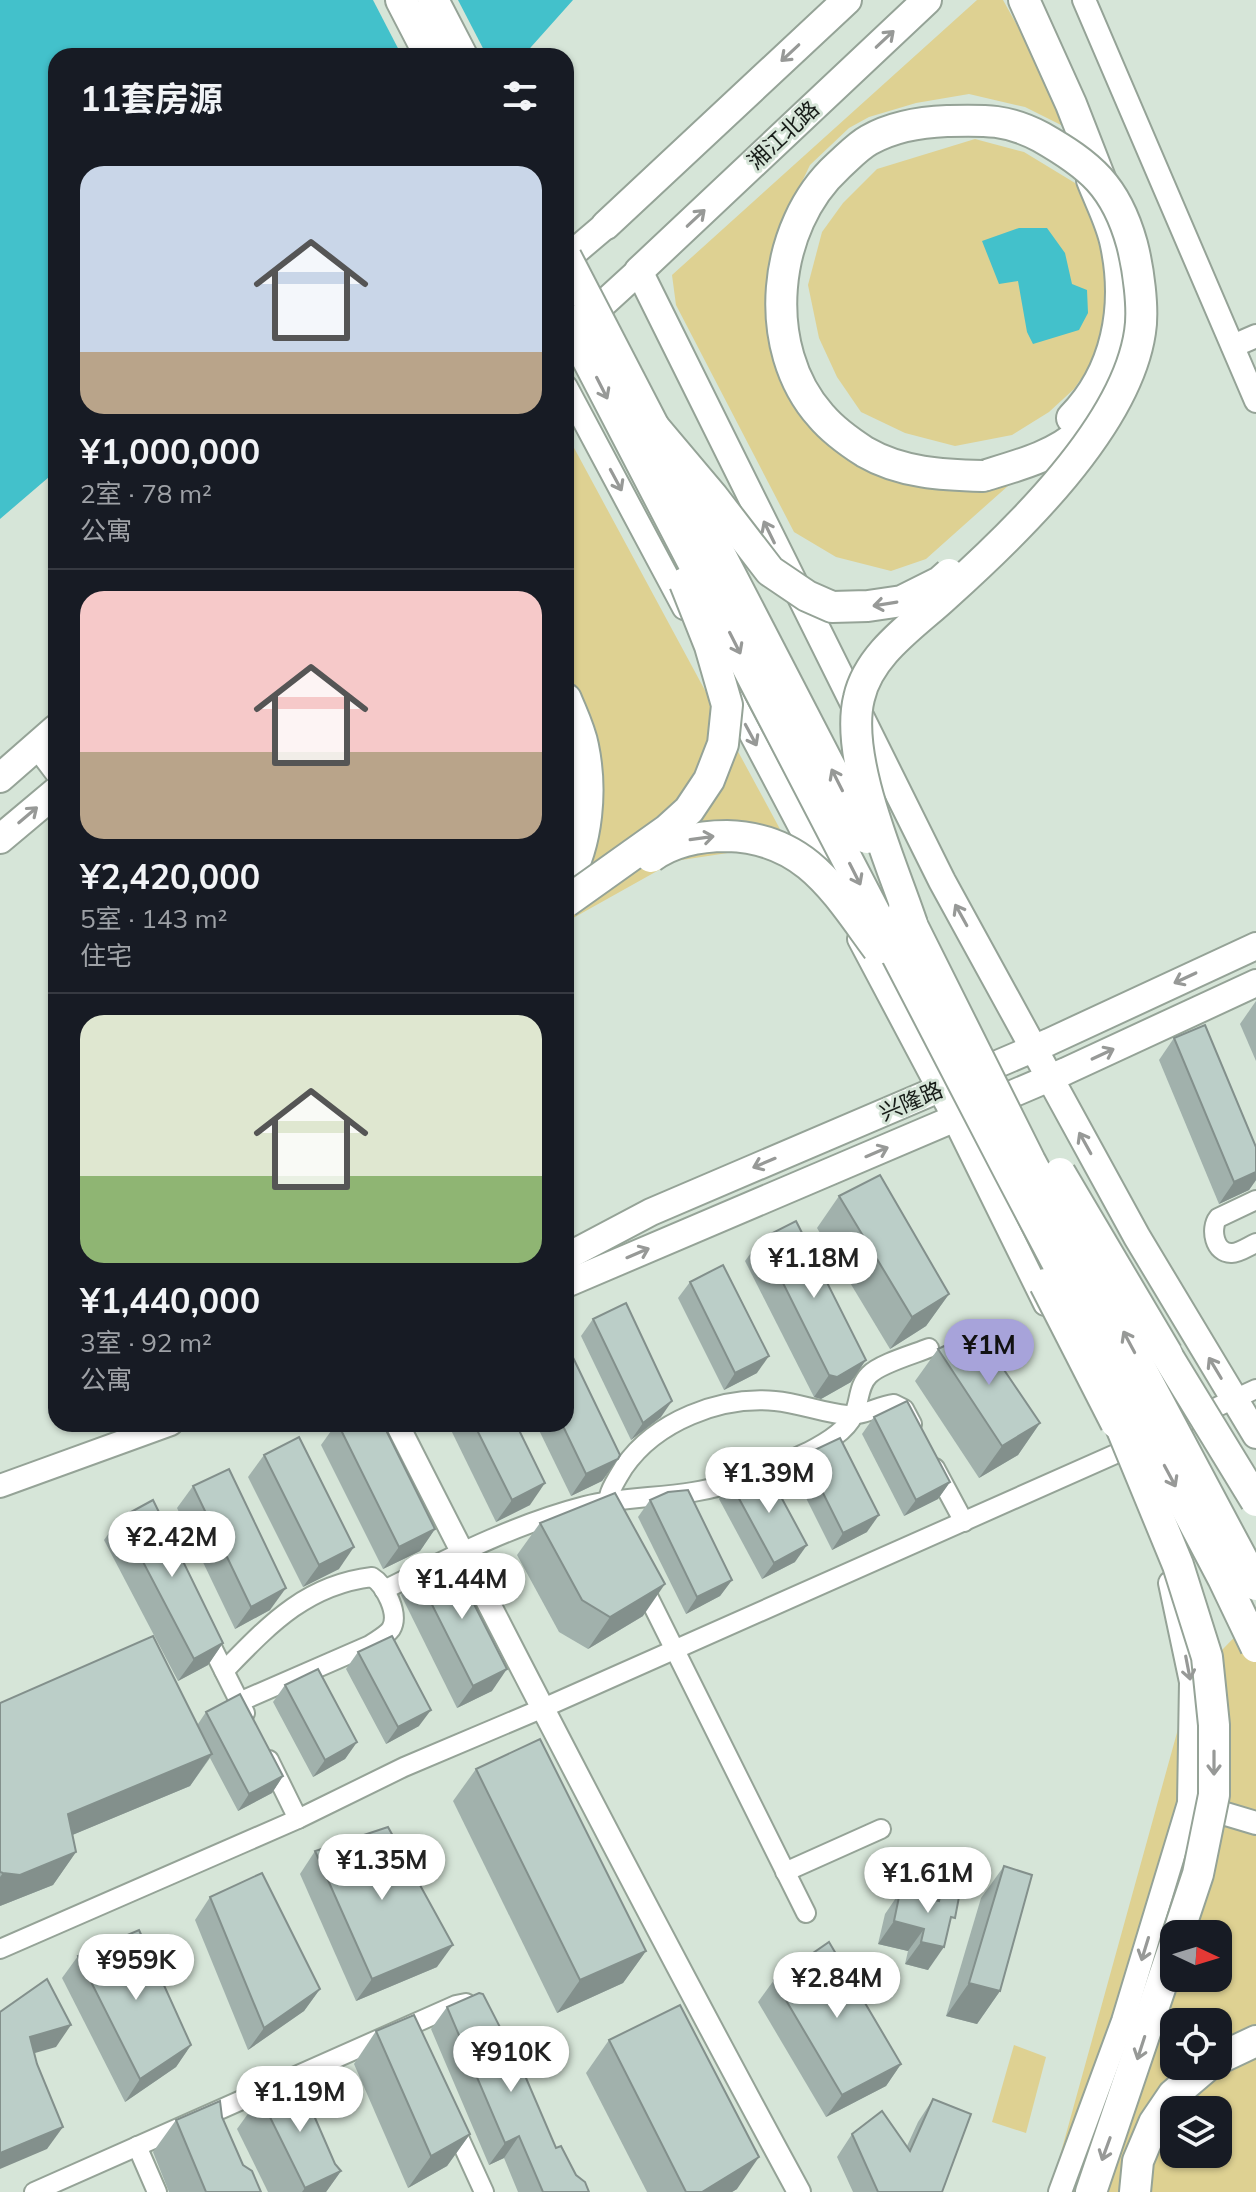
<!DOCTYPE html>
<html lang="zh">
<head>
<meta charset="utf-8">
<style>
	body { margin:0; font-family:Mulish,"Noto Sans SC",sans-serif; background:#20242c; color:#f1f3f6; height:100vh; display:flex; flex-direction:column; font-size:30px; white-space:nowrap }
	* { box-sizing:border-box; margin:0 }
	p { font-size:26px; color:#9ea1a6 }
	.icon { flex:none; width:44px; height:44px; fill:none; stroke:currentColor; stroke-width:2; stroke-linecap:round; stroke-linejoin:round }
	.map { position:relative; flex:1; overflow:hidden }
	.side { position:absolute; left:48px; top:48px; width:526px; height:1384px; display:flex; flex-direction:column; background:#171b24; border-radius:24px; box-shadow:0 2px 6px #0004 }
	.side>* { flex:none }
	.needle { width:52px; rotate:94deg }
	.buttons { position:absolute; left:1160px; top:1920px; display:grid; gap:16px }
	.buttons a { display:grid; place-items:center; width:72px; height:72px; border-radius:16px; background:#171b24; box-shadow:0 2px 6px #0004; font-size:40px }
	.price { position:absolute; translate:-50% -68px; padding:0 18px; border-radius:28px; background:#fff; color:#222; font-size:26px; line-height:52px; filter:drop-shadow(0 2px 4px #0008) }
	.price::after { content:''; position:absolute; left:50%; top:48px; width:24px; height:18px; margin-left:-12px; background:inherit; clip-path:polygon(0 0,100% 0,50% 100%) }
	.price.current { background:#a7a3da; color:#111 }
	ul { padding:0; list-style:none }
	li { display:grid; align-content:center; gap:16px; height:424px; padding:0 32px }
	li+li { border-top:2px solid #363941 }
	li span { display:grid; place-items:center; height:248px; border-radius:24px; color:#555 }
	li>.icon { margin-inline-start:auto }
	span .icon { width:144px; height:144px; fill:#fffc; stroke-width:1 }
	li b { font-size:34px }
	h2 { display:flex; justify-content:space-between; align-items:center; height:96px; padding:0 32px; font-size:34px }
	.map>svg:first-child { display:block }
</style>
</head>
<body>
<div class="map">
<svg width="1256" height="2192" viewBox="0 0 1256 2192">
	<rect width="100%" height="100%" fill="#d6e5d8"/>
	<!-- green -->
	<g fill="#ded192" fill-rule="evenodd">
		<path d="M977,0H1003L1077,133L1025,107L969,94L916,103L869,117L849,128L810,165L784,219L773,331L842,445L1019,476L926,559L891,571L836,557L794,532L676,305L672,275Z"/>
		<path d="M975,139L1024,152L1075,183L1110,245L1116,273L1096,357L1074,389L1049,412L1012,435L955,446L905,433L861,412L837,377L819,338L808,285L822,232L843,203L877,169Z"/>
		<path d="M566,433L788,844L675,861L566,922Z"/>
		<path d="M1256,1615V2192H1050L1191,1682ZM1174,1934H1218V1978H1174ZM1174,2022H1218V2066H1174ZM1174,2110H1218V2154H1174Z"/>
		<path d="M1014,2045L1046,2057L1026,2133L992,2122Z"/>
	</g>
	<!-- water -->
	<g fill="#43c1cb">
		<path d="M0,0H573L523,56H56V471L0,519Z"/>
		<path d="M1019,228H1047L1065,253L1072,284L1087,290L1088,313L1079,330L1033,344L1027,332L1018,281L999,284L982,241Z"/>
	</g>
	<!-- pier -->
	<path fill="#d6e5d8" d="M373,0H458L487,56H402Z"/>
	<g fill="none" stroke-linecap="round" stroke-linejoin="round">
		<defs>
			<g id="minor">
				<path d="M1256,1200L1218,1218C1210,1228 1214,1254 1232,1253C1239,1253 1249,1246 1256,1243"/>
				<path d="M1165,1431L1256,1389"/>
				<path d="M935,1468L964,1522"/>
				<path d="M609,1518C603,1499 614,1483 624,1467C656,1421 720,1396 775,1401C799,1403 823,1413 847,1415C863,1416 878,1406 894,1404L904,1409L912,1424"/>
				<path d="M642,1584L806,1913"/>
				<path d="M384,1590C449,1558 515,1524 585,1506C621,1497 657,1498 693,1492C732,1486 772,1469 808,1452C824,1444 846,1432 854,1414C860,1401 858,1386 869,1375C879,1364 914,1354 929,1348"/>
				<path d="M206,1635L245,1713"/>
				<path d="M224,1671C268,1626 305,1585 372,1577C385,1585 400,1614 391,1629C386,1636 377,1640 370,1645L239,1702"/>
				<path d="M269,1760L298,1819"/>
				<path d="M785,1872L881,1829"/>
				<path d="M0,1949L298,1819L404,1767L541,1709L1138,1444"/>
				<path d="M452,2122L484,2192"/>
				<path d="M137,2146L157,2192"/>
				<path d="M34,2192L456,2005L466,2003"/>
			</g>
			<g id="tertiary">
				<path d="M1084,0L1256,401"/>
				<path d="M1233,346L1256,336"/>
				<path d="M566,387L684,608"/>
				<path d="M728,691L824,873"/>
				<path d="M37,747L56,772"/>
				<path d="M859,939L946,1103L1045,1304"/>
				<path d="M397,1424C528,1682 661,1938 799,2192"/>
				<path d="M0,1486L171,1424"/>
				<path d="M1199,1806L1256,1823"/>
				<path d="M1060,2192L1123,2021L1189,1803L1191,1682L1170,1583"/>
			</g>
			<g id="secondary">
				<path d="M566,259L606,225"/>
				<path d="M581,324L639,271L942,881L1137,1237L1256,1435"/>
				<path d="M566,1257L651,1212L1049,1042L1256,946"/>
				<path d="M566,1284L1066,1071L1256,983"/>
			</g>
			<g id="primary">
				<path d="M606,225L847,0"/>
				<path d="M639,271L927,0"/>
				<path d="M0,778L56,729"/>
				<path d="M0,839L56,792"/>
			</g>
			<g id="trunk">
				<path d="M401,0L430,56"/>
				<path d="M433,0L462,56"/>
				<path d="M1024,0L1071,104L1103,186"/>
				<path d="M1072,418C1117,372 1129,307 1116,245C1112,223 1100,201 1092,180"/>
				<path d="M983,476C1016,466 1056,456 1082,431C1089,424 1095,413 1101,405"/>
				<path d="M566,699C572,714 580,730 583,746C592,789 588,843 566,881"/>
				<path d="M1218,2059L1256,2041"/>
				<path d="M1091,2192L1174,1947"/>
				<path d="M1135,2192L1138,2161L1154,2123L1173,2095L1207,2066"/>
			</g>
		</defs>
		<!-- minor casing -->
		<use href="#minor" stroke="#95a397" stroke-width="22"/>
		<!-- tertiary casing -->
		<use href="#tertiary" stroke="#95a397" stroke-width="26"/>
		<!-- secondary casing -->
		<use href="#secondary" stroke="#95a397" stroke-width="30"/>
		<!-- primary casing -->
		<use href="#primary" stroke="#95a397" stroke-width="32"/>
		<!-- trunk casing -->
		<use href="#trunk" stroke="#95a397" stroke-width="34"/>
		<!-- minor -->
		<use href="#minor" stroke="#fff" stroke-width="18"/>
		<!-- tertiary -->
		<use href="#tertiary" stroke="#fff" stroke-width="22"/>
		<!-- secondary -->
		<use href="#secondary" stroke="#fff" stroke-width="26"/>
		<!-- primary -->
		<use href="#primary" stroke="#fff" stroke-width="28"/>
		<!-- trunk -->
		<use href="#trunk" stroke="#fff" stroke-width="30"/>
		<defs>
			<g id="trunk-bridge">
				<path d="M566,257L867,838"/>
				<path d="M566,318L1010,1173L1223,1578L1256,1647"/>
				<path d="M654,427L713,497L770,571L807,596L832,607L868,606L902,601L940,582L949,574"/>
				<path d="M651,857C673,841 699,836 727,836C806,838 835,891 878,949"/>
				<path d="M566,902L667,830L689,810L709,780L723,744L727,705L710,646L685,583"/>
				<path d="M904,909L1030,1161L1256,1585"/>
				<path d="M912,924C892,864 844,759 859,698C869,653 915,624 946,595C1015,533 1126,427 1140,332C1144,308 1138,267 1132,244C1116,186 1090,165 1041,137C1008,119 984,120 947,121C921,122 892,127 869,140C858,146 848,157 838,166C772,226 760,348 821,416C832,429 851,443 865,452C901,473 943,475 983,476"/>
				<path d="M1060,1173L1167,1354"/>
				<path d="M1045,1284L1116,1423"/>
				<path d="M1157,1339L1256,1501"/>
				<path d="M1112,1405L1178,1565L1207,1657L1214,1725V1795L1198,1874L1178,1934"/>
			</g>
		</defs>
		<!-- trunk-bridge casing -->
		<use href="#trunk-bridge" stroke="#95a397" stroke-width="34" stroke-linecap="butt"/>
		<!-- trunk-bridge -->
		<use href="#trunk-bridge" stroke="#fff" stroke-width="30"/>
	</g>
	<!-- wall -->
	<g fill="#a1b1ac">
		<path d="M1256,1001V1061L1240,1024Z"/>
		<path d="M1174,1038L1256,1147V1180L1249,1190L1219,1204L1159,1060Z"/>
		<path d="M839,1196L949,1294L926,1326L890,1349L817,1228Z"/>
		<path d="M761,1239L851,1382L821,1399L814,1397L745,1261Z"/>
		<path d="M690,1282L757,1373L724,1390L678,1298Z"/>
		<path d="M593,1319L661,1417L631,1440L581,1336Z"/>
		<path d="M938,1349L1040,1423L1018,1455L979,1478L915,1381Z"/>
		<path d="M874,1417L950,1482L938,1499L904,1516L862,1434Z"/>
		<path d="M336,1424H383L435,1529L420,1551L383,1569L321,1445Z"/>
		<path d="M448,1424H516L530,1505L496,1522Z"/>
		<path d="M536,1424H566L618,1459L602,1481L571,1496Z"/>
		<path d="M264,1455L339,1569L303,1587L248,1477Z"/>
		<path d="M804,1455L867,1532L832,1550L793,1472Z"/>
		<path d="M730,1482L795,1562L762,1579L719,1499Z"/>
		<path d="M193,1486L270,1610L235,1629L177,1508Z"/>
		<path d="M650,1500L732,1580L720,1596L686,1614L638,1517Z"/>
		<path d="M120,1518L223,1643L208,1665L178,1681L104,1540Z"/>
		<path d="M540,1523L643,1616L588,1649L559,1632L517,1555Z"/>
		<path d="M416,1573L492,1691L457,1708L401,1595Z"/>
		<path d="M358,1652L419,1726L386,1744L346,1669Z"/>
		<path d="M285,1685L357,1742L345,1759L313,1777L273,1702Z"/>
		<path d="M0,1703L198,1724L206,1712L283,1776L272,1793L238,1811L210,1758L190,1786L72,1835L76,1852L53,1885L0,1906Z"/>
		<path d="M476,1769L646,1951L623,1983L557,2013L453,1801Z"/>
		<path d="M315,1851L437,1967L356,2001L300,1874Z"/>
		<path d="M1004,1866L1000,1991L977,2024L946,2016L981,1898Z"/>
		<path d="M900,1892L935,1900L941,1892L949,1926L928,1970L905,1964L908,1951L878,1944L885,1914Z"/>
		<path d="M210,1897L320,1989L304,2011L248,2050L195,1920Z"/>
		<path d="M78,1956L191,2045L176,2067L125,2102L62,1978Z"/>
		<path d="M774,1980L901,2064L886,2086L826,2117L758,2002Z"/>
		<path d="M447,2007L556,2148L589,2192H518L504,2158L489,2165L431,2029Z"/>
		<path d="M376,2031L470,2134L447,2166L408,2188L354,2064Z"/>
		<path d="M609,2040L737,2189L732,2192H647L586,2073Z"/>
		<path d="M260,2097L341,2171L326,2192H268L237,2129Z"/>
		<path d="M933,2099L942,2192H853L837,2157L852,2134L907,2146L918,2122Z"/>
		<path d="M222,2117L243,2165L261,2192H169L153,2152L176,2120Z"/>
	</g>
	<!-- shaded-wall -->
	<g fill="#83908c">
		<path d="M1256,1172V1180L1249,1190L1219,1204L1234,1182Z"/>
		<path d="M949,1294L926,1326L890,1349L912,1317Z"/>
		<path d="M769,1356L757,1373L724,1390L735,1373Z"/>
		<path d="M866,1360L851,1382L821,1399L814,1397L829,1375Z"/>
		<path d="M672,1401L661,1417L631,1440L643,1423Z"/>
		<path d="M1040,1423L1018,1455L979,1478L1002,1446Z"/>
		<path d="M618,1459L602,1481L571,1496L586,1474Z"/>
		<path d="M950,1482L938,1499L904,1516L916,1500Z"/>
		<path d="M545,1483L530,1505L496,1522L512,1500Z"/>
		<path d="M879,1515L867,1532L832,1550L843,1533Z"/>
		<path d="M435,1529L420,1551L383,1569L399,1547Z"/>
		<path d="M807,1545L795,1562L762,1579L774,1563Z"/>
		<path d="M354,1547L339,1569L303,1587L319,1565Z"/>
		<path d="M732,1580L720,1596L686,1614L697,1597Z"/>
		<path d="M665,1584L643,1616L588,1649L610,1617Z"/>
		<path d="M286,1588L270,1610L235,1629L251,1607Z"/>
		<path d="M223,1643L208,1665L178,1681L194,1659Z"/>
		<path d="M507,1669L492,1691L457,1708L473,1686Z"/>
		<path d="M431,1710L419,1726L386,1744L398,1727Z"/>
		<path d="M357,1742L345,1759L313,1777L325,1760Z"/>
		<path d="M212,1754L190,1786L46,1846L68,1814Z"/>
		<path d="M283,1776L272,1793L238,1811L249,1794Z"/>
		<path d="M76,1852L53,1885L0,1906V1877L3,1873Z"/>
		<path d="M894,1921L924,1929L908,1951L878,1944Z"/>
		<path d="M921,1942L944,1947L928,1970L905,1964Z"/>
		<path d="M453,1945L437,1967L356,2001L372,1979Z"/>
		<path d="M646,1951L623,1983L557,2013L580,1980Z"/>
		<path d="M969,1983L1000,1991L977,2024L946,2016Z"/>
		<path d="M320,1989L304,2011L248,2050L264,2028Z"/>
		<path d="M71,2025L56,2047L14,2059L30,2037Z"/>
		<path d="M191,2045L176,2067L125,2102L140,2079Z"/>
		<path d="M901,2064L886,2086L826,2117L842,2095Z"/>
		<path d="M63,2127L47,2149L0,2169V2153Z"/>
		<path d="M470,2134L447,2166L408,2188L431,2156Z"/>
		<path d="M519,2136L504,2158L489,2165L505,2143Z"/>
		<path d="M759,2157L737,2189L732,2192H702Z"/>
		<path d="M341,2171L326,2192H302L305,2188Z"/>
	</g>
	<!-- building -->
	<g fill="#bbcec8" stroke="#83908c" stroke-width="2">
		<path d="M1205,1025L1256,1147V1172L1234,1182L1174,1038Z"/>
		<path d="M880,1175L949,1294L912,1317L839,1196Z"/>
		<path d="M796,1221L866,1360L837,1377L829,1375L761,1239Z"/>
		<path d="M723,1265L769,1356L735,1373L690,1282Z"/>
		<path d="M626,1303L672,1401L643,1423L593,1319Z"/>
		<path d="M977,1330L1040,1423L1002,1446L938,1349Z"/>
		<path d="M566,1343L620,1455L618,1459L586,1474L562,1424H566Z"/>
		<path d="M907,1401L950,1482L916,1500L874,1417Z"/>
		<path d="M338,1424H383L435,1529L399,1547Z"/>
		<path d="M474,1424H516L545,1483L512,1500Z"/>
		<path d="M299,1437L354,1547L319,1565L264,1455Z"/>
		<path d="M840,1438L879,1515L843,1533L804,1455Z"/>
		<path d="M229,1469L286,1588L251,1607L193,1486Z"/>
		<path d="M767,1471L807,1545L774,1563L730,1482Z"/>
		<path d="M688,1490L732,1580L697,1597L650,1500L668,1492Z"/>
		<path d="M615,1493L665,1584L610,1617L582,1600L540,1523Z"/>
		<path d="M153,1500L223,1643L194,1659L120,1518Z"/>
		<path d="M450,1557L507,1669L473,1686L416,1573Z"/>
		<path d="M153,1636L212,1754L68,1814L76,1852L20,1875L3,1873L0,1872V1703Z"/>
		<path d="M392,1636L431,1710L398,1727L358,1652Z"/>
		<path d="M318,1669L357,1742L325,1760L285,1685Z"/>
		<path d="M240,1694L283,1776L249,1794L206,1712Z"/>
		<path d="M540,1739L646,1951L580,1980L476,1769Z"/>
		<path d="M388,1827L453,1945L372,1979L315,1851Z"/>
		<path d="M1004,1866L1032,1875L1000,1991L969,1983Z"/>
		<path d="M262,1873L320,1989L264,2028L210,1897Z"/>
		<path d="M900,1892L939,1901L941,1892L959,1897L955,1918L951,1917L944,1947L921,1942L924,1929L894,1921Z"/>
		<path d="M139,1930L191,2045L140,2079L78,1956Z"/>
		<path d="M829,1942L901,2064L842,2095L774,1980Z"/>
		<path d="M47,1979L71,2025L30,2037L37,2064L63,2127L0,2153V2012Z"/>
		<path d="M479,1993L483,1994L526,2078L556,2148L561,2146L576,2175L585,2182L589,2192H543L519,2136L505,2143L447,2007Z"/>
		<path d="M680,2005L759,2157L702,2192H686L609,2040Z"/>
		<path d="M414,2015L470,2134L431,2156L376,2031Z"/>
		<path d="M299,2081L335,2164L341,2171L305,2188L260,2097Z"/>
		<path d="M933,2099L971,2114L942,2192H878L852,2134L882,2111L910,2151Z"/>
		<path d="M220,2101L222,2117L243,2165L252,2171L261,2192H206L176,2120Z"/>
	</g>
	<!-- one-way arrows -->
	<defs><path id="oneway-shaft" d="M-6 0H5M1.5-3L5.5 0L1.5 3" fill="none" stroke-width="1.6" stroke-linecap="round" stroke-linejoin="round" transform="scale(2)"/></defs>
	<g stroke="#979997">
		<use href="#oneway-shaft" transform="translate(885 39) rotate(-43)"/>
		<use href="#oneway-shaft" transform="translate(790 53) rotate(137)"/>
		<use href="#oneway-shaft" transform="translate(696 218) rotate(-43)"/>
		<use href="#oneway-shaft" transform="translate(602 388) rotate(63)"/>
		<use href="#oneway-shaft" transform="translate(616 480) rotate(62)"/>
		<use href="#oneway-shaft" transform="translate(769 532) rotate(-116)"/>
		<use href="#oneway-shaft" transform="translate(885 604) rotate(171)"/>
		<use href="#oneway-shaft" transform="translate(735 643) rotate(63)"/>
		<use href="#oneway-shaft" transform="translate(751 735) rotate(62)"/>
		<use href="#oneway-shaft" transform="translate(837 780) rotate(-117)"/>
		<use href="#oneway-shaft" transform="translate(28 815) rotate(-40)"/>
		<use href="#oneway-shaft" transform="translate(702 838) rotate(-8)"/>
		<use href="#oneway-shaft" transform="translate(855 874) rotate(63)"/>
		<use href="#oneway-shaft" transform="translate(961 915) rotate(-119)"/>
		<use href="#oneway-shaft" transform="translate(1185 978) rotate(155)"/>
		<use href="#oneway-shaft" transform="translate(1103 1054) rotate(-25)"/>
		<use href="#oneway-shaft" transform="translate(1085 1143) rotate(-119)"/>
		<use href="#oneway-shaft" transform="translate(877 1152) rotate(-23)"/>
		<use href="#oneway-shaft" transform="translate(764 1163) rotate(157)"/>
		<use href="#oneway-shaft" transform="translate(638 1253) rotate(-23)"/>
		<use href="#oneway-shaft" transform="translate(1129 1342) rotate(-118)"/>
		<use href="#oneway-shaft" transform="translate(1215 1368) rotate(-121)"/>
		<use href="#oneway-shaft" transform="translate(1170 1476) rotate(62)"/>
		<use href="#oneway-shaft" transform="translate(1188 1668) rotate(79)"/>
		<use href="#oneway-shaft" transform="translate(1214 1763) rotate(90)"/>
		<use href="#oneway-shaft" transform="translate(1145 1949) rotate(107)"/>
		<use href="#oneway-shaft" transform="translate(1141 2048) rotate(108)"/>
		<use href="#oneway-shaft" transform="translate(1106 2149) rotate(110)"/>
	</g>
	<g text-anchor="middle" stroke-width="6" stroke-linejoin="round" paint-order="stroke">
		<!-- street labels -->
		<g font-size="22" fill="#171c18" stroke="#d6e5d8">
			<text transform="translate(783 135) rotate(-43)" y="8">湘江北路</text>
			<text transform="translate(911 1101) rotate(-23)" y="8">兴隆路</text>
		</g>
	</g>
</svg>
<div class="buttons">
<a><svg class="needle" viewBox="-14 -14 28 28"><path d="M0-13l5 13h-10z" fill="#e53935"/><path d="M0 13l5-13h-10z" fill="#9ea1a6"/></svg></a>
<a><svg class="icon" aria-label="locate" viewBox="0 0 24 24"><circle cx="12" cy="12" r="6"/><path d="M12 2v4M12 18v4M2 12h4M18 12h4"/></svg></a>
<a><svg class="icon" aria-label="layers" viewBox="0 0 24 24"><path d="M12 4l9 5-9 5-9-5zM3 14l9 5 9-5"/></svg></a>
</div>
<b class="price" style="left:814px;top:1300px">¥1.18M</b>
<b class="price current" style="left:989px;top:1387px">¥1M</b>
<b class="price" style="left:769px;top:1515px">¥1.39M</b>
<b class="price" style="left:172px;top:1579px">¥2.42M</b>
<b class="price" style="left:462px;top:1621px">¥1.44M</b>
<b class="price" style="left:382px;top:1902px">¥1.35M</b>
<b class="price" style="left:928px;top:1915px">¥1.61M</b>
<b class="price" style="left:136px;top:2002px">¥959K</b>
<b class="price" style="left:837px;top:2020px">¥2.84M</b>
<b class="price" style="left:511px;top:2094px">¥910K</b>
<b class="price" style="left:300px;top:2134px">¥1.19M</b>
<section class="side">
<h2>11套房源<svg class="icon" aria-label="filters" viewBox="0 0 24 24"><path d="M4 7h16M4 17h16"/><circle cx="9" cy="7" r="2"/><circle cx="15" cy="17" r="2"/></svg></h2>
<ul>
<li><span style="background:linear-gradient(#c9d6e8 75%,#b9a48a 0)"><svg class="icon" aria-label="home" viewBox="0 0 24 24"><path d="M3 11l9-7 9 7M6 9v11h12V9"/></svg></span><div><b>¥1,000,000</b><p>2室 · 78 m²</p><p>公寓</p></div></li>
<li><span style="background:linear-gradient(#f6c9c9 65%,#b9a48a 0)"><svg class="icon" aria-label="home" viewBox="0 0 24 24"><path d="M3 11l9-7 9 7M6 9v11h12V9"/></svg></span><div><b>¥2,420,000</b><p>5室 · 143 m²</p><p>住宅</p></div></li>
<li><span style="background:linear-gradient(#dfe7d0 65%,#8fb573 0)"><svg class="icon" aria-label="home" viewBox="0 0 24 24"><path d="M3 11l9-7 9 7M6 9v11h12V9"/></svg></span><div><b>¥1,440,000</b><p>3室 · 92 m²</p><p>公寓</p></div></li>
</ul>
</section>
</div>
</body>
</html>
